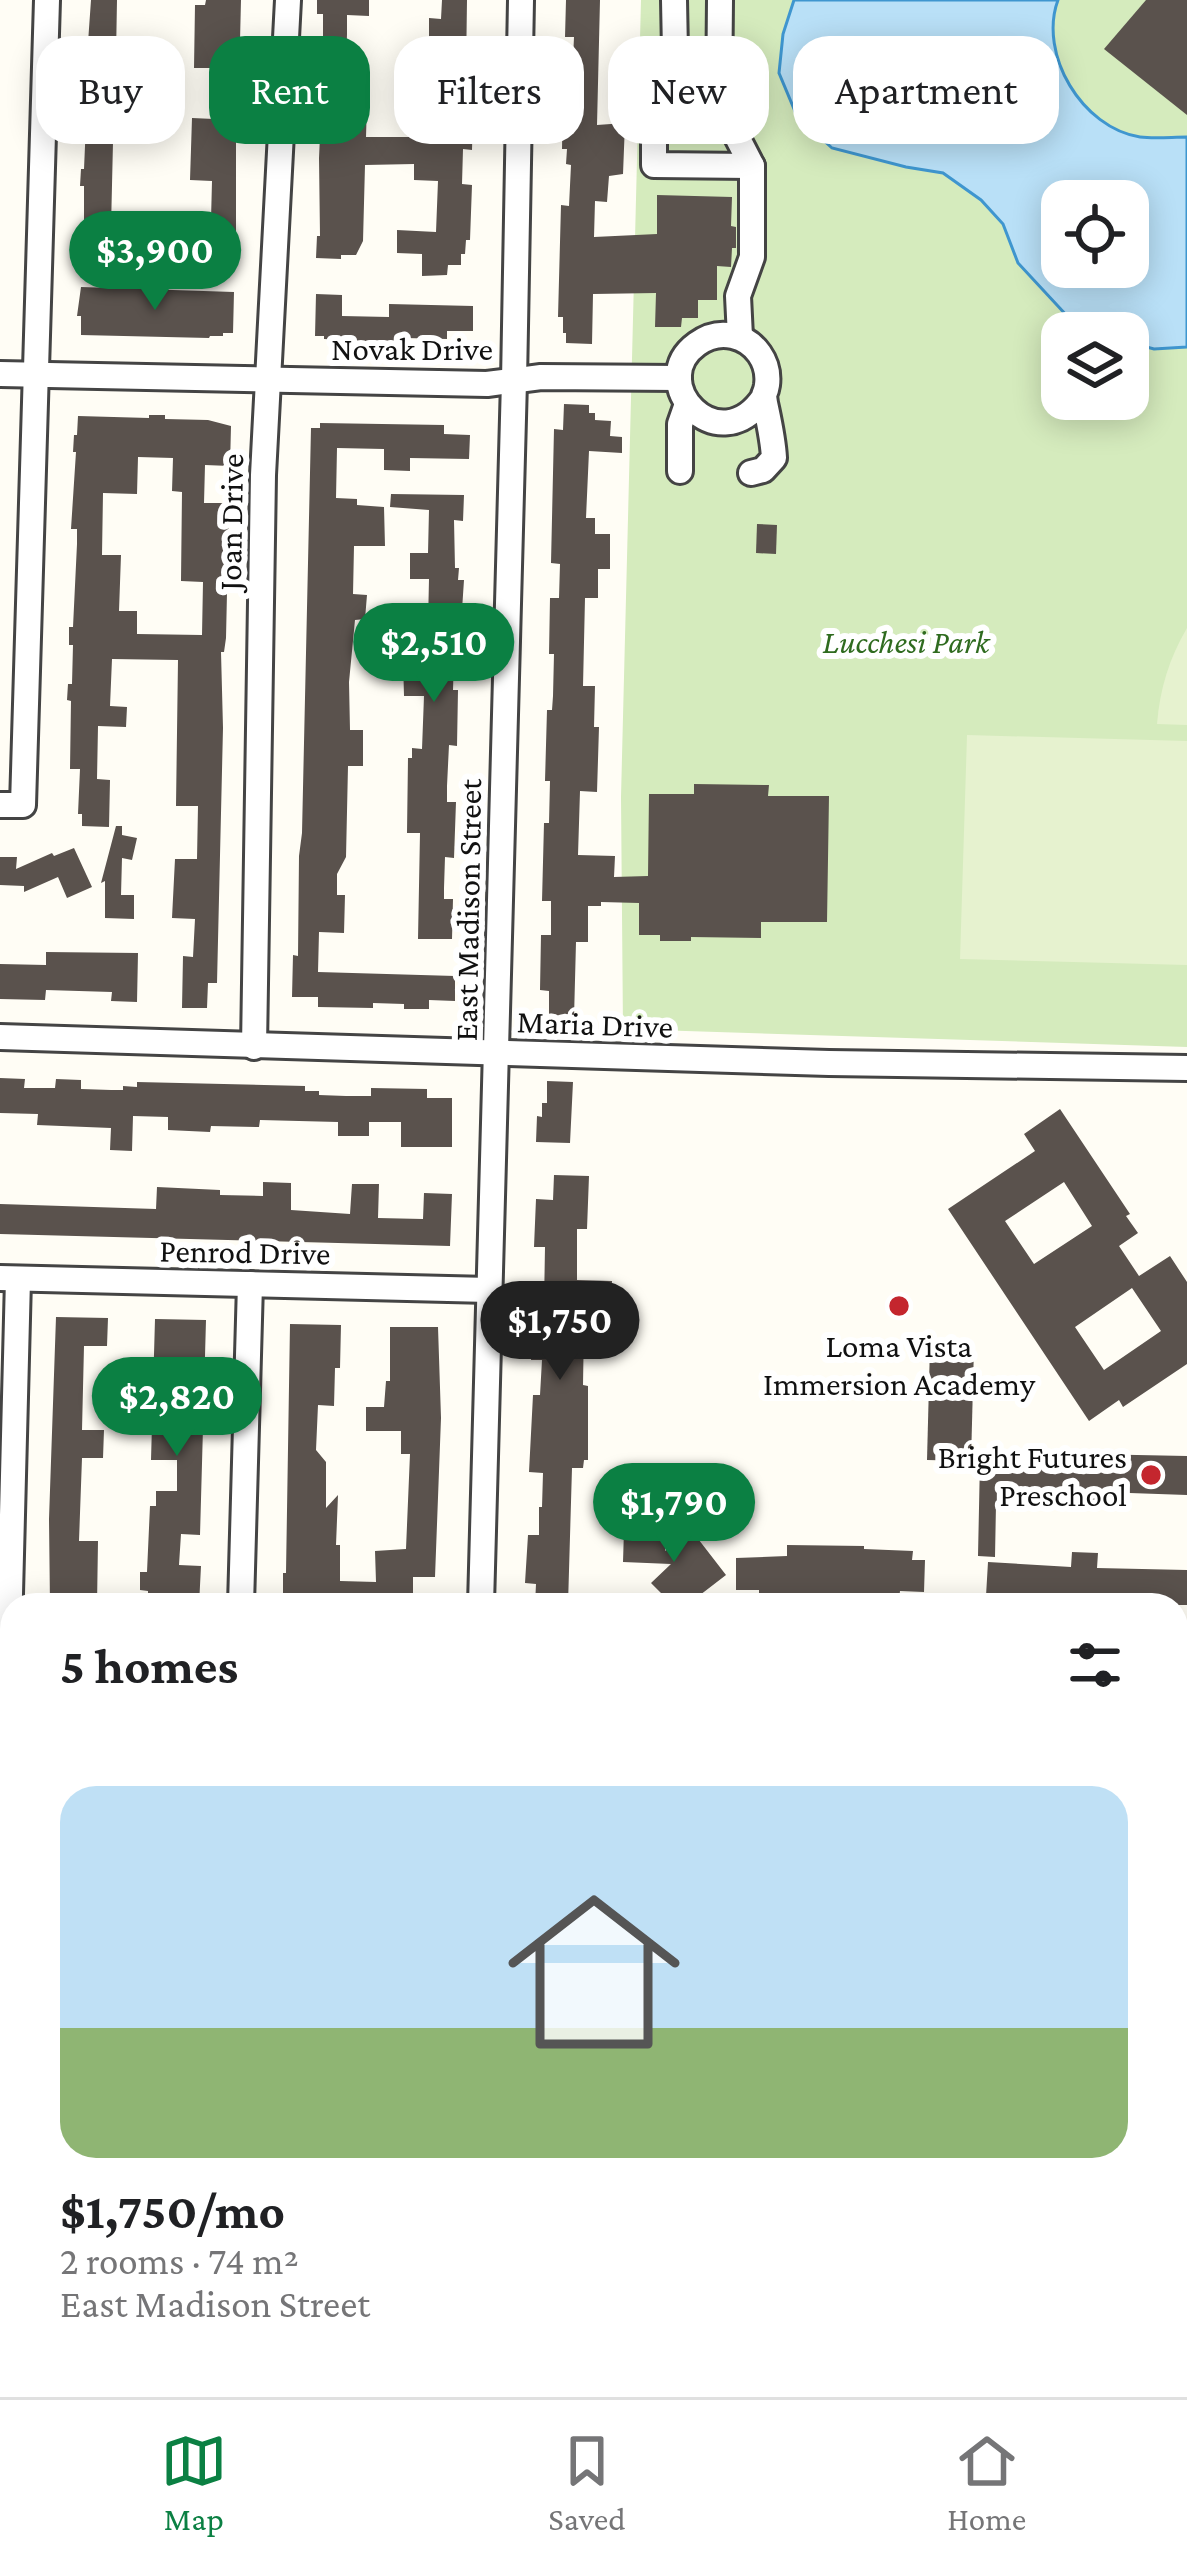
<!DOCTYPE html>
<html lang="en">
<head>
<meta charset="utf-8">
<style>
	body { margin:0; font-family:"Crimson Pro",serif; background:#f6f6f6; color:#202124; height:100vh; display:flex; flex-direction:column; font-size:45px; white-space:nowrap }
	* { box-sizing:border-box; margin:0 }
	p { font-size:39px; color:#757577 }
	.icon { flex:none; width:66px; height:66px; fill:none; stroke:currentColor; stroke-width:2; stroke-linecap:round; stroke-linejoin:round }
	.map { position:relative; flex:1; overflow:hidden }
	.drawer { position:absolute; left:0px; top:1593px; width:1188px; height:804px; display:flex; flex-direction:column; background:#fff; border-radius:36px 36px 0 0; box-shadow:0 6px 30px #0003 }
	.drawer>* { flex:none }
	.top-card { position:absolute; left:36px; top:36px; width:1116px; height:108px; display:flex; gap:24px }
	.fabs { position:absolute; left:1041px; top:180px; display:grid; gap:24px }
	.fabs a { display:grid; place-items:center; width:108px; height:108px; border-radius:24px; background:#fff; box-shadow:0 6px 30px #0003; font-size:60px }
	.price { position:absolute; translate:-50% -102px; padding:0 27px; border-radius:42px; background:#0b8043; color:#fff; font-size:39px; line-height:78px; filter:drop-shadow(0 3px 6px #0008) }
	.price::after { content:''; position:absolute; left:50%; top:72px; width:36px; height:27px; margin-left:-18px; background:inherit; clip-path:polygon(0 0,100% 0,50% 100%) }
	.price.active { background:#222; color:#fff }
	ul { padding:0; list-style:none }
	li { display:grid; align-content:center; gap:24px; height:636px; padding:0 60px }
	li span { display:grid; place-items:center; height:372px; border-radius:36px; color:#555 }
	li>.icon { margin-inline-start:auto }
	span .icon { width:216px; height:216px; fill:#fffc; stroke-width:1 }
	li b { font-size:51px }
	h2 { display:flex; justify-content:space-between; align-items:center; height:144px; padding:0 60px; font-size:51px }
	.pill { padding:0 42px; border-radius:36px; background:#fff; box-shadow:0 6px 30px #0003; font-size:42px; line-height:108px }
	.pill.active { background:#0b8043; color:#fff }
	.tabs { display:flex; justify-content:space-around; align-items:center; height:168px; border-top:3px solid #e0e0e0; background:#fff; font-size:33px; color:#757577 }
	.tabs a { display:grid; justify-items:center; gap:6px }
	.tabs .active { color:#0b8043 }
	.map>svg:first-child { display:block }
</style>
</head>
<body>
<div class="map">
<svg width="1187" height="2397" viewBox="0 0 1187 2397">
	<rect width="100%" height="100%" fill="#fffdf5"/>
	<!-- green -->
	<path fill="#d5ebbd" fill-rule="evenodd" d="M641,0H1187V1047L623,1029L621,797ZM1062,201H1128V267H1062ZM1062,333H1128V399H1062Z"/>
	<!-- pitch -->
	<g fill="#e6f2cf">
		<path d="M1187,628V725L1157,724C1160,688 1169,659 1187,628Z"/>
		<path d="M967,735L1187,741V965L960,959Z"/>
	</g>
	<!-- water -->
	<path fill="#b9e0f7" stroke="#3f96cf" stroke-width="3" fill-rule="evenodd" d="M794,0H1058C1038,54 1082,128 1140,137C1155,139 1172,137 1187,137V347L1154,349L1128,342V333H1104L1069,318L1018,263L1003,224L981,200L943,173L906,167L832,148L797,116L779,73L783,34ZM1062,201H1128V267H1062Z"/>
	<!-- building -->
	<g fill="#5a524d" fill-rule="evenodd">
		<path d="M91,0H117L116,56H133L132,86H128L126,99H114L111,228H129V254H84V186H80L81,169H84L86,123H82L83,106H86L87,74H84V56L87,57Z"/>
		<path d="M206,0H241L238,122H236V235H233L229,258L189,257L190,221L211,220L212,181L190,180L192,118L214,119L215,68H194L195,5H205Z"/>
		<path d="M317,0H369V16L347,15V34L346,66L368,67L366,137H414L415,118H439L441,38L429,37V18L441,19L442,0H467L466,72H474L472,150L463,149L462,184L472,185L470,240H466L465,254H461V265H448L447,275L422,276V254L397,253V230L436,232L438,181L414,180V164L365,165L363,241L356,255H341V259L316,258L317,236H320L319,158L323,69V14H317Z"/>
		<path d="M566,0H600L597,125L625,123L623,174L609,176L607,202L595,201L594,237L657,234V195L732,197L731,226L736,227V248H732L731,267L717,266V300H698V318H682L681,327H655L656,293L593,294L592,344L566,343V333H563V317H558L561,205L569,206L571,165L566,164L567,149H562L563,93H572L573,59L574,37H565Z"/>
		<path d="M1146,0H1187V115L1104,49Z"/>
		<path d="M81,287L234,292L233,333H223V336H210L209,338L81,335V316H77Z"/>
		<path d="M316,294L342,295V316L389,317V304L473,306V331H447V339L405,338V341L391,343L324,339V336H315Z"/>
		<path d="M564,404L589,405V413H595V420L611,421L610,436L622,437V453L589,451L586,518H595V534H610V569H598V598H585L583,686H595L594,727H599L597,792L580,791L578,855L615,856L614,877L648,876L649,794H694V784L769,785L768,796H829L827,922H761V938L691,937V941H660V935H639V903L601,902V906H588V942H576L574,1018L549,1017V991L540,990L541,935H551V901H542L544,823H549L550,781H545L547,710H552L553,696L554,654H549L550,598H559L560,564L551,563L554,429L563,430Z"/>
		<path d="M149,415H165V419L208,420L231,426L230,466L205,465L204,503H229L226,638L224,652H221L223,728L217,983H208L207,1008H182L183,956L193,957L195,919L172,918L175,859H197L198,806H176L178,660L112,659L110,706L127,707L126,727L98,726L97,779L110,780L109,827L82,826V814H78L80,769H70L71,701L67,700L68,684H72L73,645H69V627H73L77,544V529H71L76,452H73L74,435H77L78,416L149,418ZM138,457L173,458L172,491L182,492L181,581L203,582L202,635L137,634V611H119L121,555H102L103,493L137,494Z"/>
		<path d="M320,423L444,425V434L470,435L469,459L410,458V471L384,470V449L337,448L336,498L357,499V505L384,507L385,546H354L353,594L367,595L365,619L355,620L349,682L350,730H363V766H348L346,857L337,874V895H345L344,933L319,932L318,972L455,976V1001L429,1000V1009H404V1004L373,1003V1008L318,1007V997H292L293,955L298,956L299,856L302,833L311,428H320Z"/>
		<path d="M391,494L464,495L463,521L454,520L455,568H459L458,580H464L459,655H454L453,690H458L457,746L449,745L447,786V802H456L454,858L445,857L444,888V899H453L452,939H418L420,833H407L408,758H412V748L422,749L424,696H404L402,623L428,624L429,579H410V553H428L429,510L390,507Z"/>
		<path d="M757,524L777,525L776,554L756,553Z"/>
		<path d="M116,826H122V835L137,838L132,860L122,858L121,895H134V919L105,918V881L101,883Z"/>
		<path d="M74,848L92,887L67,898L58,877L24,892V886L0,885V857H17L16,869L52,853L54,856Z"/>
		<path d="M46,952L138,953L137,1002L111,1001L112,992L46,990L45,1000L0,999V964L46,965Z"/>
		<path d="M0,1078L25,1079L24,1088H55L56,1079L81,1080V1089L111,1090H123V1086L137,1087V1082L305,1086V1091H319V1095L346,1096H371V1088L427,1089V1098H452V1147H401V1122H369V1136H338V1122L260,1120L259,1127L211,1126L210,1132L168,1130V1117L133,1116L132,1151L110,1150L111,1128L37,1125L38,1114L0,1113Z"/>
		<path d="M547,1081L573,1082L570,1143L536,1142L537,1116L542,1117V1103H547Z"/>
		<path d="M1060,1109L1130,1214L1126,1216L1138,1233L1119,1246L1139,1276L1170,1256L1187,1282V1364L1123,1407L1119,1400L1089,1421L948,1209L1035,1151L1024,1134ZM1064,1182L1092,1226L1034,1264L1005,1221ZM1132,1288L1161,1331L1104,1370L1075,1327Z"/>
		<path d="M554,1175L589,1176L587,1229H577V1280L612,1281L611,1300L590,1299L589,1321L584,1323L583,1385L588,1386V1460H584L583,1468H572L568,1605H535L536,1584L525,1583L528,1535H539V1507H542L543,1473L529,1472L533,1395H540L542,1360H531L534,1304L544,1305L545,1247H534L536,1199L553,1200Z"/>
		<path d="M263,1182L291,1183V1210L350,1214L352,1184H379L378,1218L423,1219L424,1193L452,1194L450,1246L0,1234V1204L156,1209L157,1187L220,1190V1195L263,1196Z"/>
		<path d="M56,1317L108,1318L107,1346H84L82,1430H104L103,1458H82L79,1541H98L97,1605H50L49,1519Z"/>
		<path d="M155,1319L206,1320L200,1535L181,1534L179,1565L201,1566L199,1605H148V1591L140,1590V1572H147L150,1506H156V1491H177V1460H151Z"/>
		<path d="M290,1324L341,1325L340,1368H335L334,1406L318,1405L316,1450L326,1462V1508L338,1495L336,1545H340V1581L376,1582L375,1551L406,1549L410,1454H401V1431H366V1407H384L386,1381H390V1327H438L441,1418L435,1577H413V1598H404V1605H283V1573H286Z"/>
		<path d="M930,1346L974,1347L971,1461L927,1460Z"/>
		<path d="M1037,1453L1187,1456V1495L1101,1492V1508L996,1504L995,1557L978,1556L980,1460L1036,1462Z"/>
		<path d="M624,1530L666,1531L665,1551L692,1531L726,1575L687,1605H654L661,1593L651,1583L671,1564L623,1562Z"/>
		<path d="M787,1545L864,1546V1549L913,1551L912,1560H925L924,1592L900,1591L899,1600L828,1597V1600H759V1590H736V1558L787,1556Z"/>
		<path d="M1072,1552L1098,1553L1097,1568L1187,1570V1605H1144V1602H1135V1598H1096V1605H1024L1010,1604V1597L986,1596L988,1562L1071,1567Z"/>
	</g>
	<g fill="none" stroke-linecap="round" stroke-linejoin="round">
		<defs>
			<g id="minor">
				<path d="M674,0L676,103"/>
				<path d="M720,0L719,102L752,166V257L738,296L740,337"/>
				<path d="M719,102L676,103L654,114V165L752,166"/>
				<path d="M0,374L487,384L541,377L679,378"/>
				<path d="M680,471V424L687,404"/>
				<path d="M751,473L763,470L774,458C773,439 769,422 765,403C763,389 765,398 767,385C770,362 755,341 733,336C720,333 708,336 697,344C644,382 719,464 764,397"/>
				<path d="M0,805H23L47,0"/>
				<path d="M0,1037L829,1063L1187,1068"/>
				<path d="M254,1047L263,475L288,0"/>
				<path d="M0,1278L489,1290"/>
				<path d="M241,1605L250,1284"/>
				<path d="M481,1605L514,381L521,0"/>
				<path d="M1176,1654H1187"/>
				<path d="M0,1987L18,1279"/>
				<path d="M1176,2167L1187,1738"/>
				<path d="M5,2307L10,2178"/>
				<path d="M222,2385V2397"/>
				<path d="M462,2397V2385"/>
				<path d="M599,2397V2385"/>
				<path d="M702,2397V2385"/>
				<path d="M935,2397L936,2385"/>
				<path d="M1170,2397V2385"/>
			</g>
		</defs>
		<!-- minor casing -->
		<use href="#minor" stroke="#444" stroke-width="30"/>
		<!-- minor -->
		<use href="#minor" stroke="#fff" stroke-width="24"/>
	</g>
	<!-- markers -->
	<g fill="#c4262e" stroke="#fff" stroke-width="4.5">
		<circle cx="899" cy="1306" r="12"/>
		<circle cx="1151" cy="1475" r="12"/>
	</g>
	<g text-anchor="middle" stroke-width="12" stroke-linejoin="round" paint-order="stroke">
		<!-- street labels -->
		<g font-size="33" fill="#111" stroke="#fff">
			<text x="412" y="360">Novak Drive</text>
			<text transform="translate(230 522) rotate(-89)" y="12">Joan Drive</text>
			<text transform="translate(467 910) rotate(-89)" y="12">East Madison Street</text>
			<text transform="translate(595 1023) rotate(2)" y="12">Maria Drive</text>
			<text transform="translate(245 1251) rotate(1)" y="12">Penrod Drive</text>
		</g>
		<!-- park labels -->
		<g font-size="33" font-style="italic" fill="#2f6b1f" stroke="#fff">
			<text x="906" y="653">Lucchesi Park</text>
		</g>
		<!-- poi labels -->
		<g font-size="33" fill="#111" stroke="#fff">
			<text x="899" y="1357">Loma Vista<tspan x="899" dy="38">Immersion Academy</tspan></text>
			<text x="1127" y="1468" text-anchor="end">Bright Futures<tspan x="1127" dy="38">Preschool</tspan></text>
		</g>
	</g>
</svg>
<div class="fabs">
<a><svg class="icon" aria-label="locate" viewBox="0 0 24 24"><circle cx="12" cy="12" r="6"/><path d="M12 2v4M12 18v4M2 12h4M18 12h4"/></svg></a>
<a><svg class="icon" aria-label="layers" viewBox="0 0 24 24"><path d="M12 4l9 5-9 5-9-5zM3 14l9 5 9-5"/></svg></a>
</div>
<b class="price" style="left:155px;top:313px">$3,900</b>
<b class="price" style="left:434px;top:705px">$2,510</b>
<b class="price active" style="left:560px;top:1383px">$1,750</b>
<b class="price" style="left:177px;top:1459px">$2,820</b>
<b class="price" style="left:674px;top:1565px">$1,790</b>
<div class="top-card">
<a class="pill">Buy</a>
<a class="pill active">Rent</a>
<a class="pill">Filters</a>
<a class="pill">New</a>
<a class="pill">Apartment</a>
</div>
<section class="drawer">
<h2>5 homes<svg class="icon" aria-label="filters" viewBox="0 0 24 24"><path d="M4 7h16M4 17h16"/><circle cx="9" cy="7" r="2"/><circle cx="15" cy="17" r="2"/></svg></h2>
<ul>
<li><span style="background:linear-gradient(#bfe0f5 65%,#8fb573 0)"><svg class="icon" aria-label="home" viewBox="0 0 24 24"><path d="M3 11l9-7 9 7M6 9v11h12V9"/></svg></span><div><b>$1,750/mo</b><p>2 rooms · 74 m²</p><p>East Madison Street</p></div></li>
</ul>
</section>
</div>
<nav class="tabs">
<a class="active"><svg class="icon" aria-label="map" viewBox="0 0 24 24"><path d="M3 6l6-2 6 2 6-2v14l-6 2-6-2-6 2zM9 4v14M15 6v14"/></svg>Map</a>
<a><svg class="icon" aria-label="saved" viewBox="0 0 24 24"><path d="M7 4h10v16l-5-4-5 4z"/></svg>Saved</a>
<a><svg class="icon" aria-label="home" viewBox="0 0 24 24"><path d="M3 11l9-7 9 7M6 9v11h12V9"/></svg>Home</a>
</nav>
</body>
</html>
